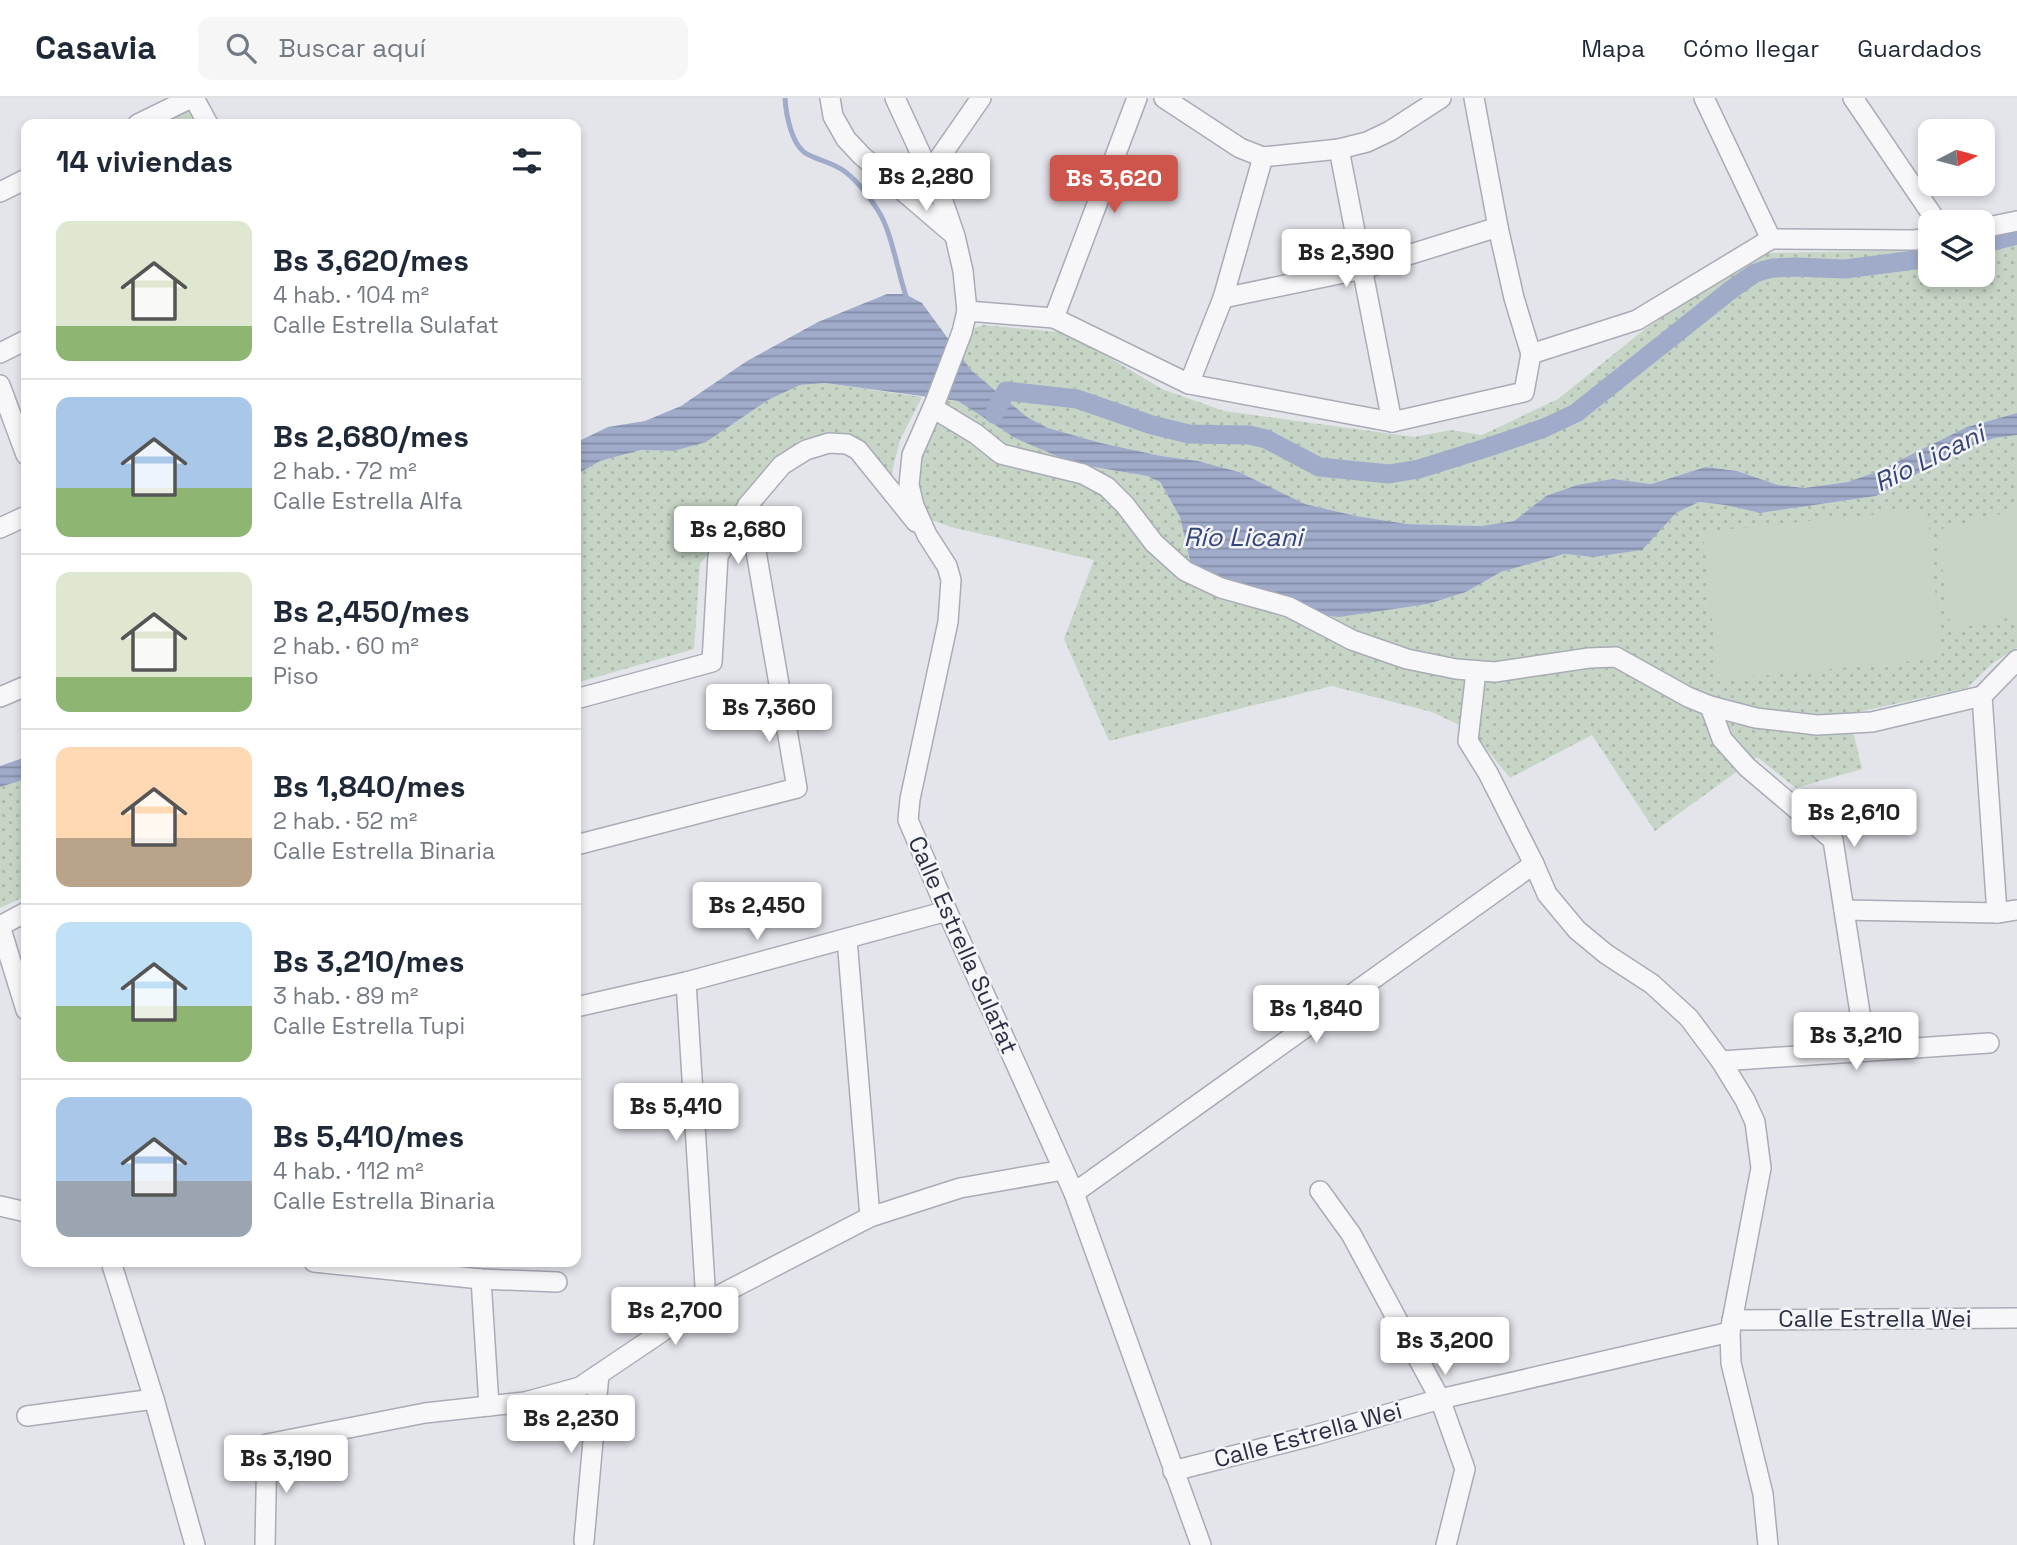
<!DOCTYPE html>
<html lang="es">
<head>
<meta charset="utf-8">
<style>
	body { margin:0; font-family:"Space Grotesk",sans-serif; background:#f6f6f7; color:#1f2937; height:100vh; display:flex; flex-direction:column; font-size:26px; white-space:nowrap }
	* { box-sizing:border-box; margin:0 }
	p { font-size:23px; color:#747a83 }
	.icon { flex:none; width:38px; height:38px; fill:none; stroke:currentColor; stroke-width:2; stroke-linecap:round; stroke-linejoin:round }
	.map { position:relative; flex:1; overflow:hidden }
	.side { position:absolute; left:21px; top:21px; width:560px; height:1148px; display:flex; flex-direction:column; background:#fff; border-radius:14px; box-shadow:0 4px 10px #0003 }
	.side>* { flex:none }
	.needle { width:46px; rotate:84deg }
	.controls { position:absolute; left:1918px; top:21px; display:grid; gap:14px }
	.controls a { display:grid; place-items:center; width:77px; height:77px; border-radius:14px; background:#fff; box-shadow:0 4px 10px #0003; font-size:35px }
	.price { position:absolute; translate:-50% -60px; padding:0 16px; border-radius:7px; background:#fff; color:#222; font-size:23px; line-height:46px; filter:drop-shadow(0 2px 4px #0008) }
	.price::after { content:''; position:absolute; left:50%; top:42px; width:21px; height:16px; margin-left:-10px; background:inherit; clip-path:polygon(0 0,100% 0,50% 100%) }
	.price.selected { background:#cd554c; color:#fff }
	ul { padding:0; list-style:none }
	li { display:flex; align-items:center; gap:21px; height:175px; padding:0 35px }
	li+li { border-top:2px solid #e0e1e3 }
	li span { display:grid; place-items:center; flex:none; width:196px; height:140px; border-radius:14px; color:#555 }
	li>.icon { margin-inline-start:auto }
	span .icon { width:84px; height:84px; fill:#fffc; stroke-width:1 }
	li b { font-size:30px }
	h2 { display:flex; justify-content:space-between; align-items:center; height:84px; padding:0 35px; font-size:30px }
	header { display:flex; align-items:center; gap:42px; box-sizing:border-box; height:98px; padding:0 35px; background:#fff; border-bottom:2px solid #e0e1e3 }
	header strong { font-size:33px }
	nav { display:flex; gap:38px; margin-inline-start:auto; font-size:24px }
	.search { width:490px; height:63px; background:#f6f6f7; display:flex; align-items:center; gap:18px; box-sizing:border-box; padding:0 24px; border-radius:14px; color:#747a83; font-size:26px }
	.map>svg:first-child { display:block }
</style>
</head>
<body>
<header>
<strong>Casavia</strong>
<div class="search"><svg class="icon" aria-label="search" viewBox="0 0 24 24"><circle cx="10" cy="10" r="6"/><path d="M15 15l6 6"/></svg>Buscar aquí</div>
<nav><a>Mapa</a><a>Cómo llegar</a><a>Guardados</a></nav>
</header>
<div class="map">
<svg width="2017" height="1447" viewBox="0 0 2017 1447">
	<defs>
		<pattern id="grass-dots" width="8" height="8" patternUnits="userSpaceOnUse" patternTransform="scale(1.75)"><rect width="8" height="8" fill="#c6d5c5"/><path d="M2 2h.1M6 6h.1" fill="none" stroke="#aab7aa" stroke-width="1.8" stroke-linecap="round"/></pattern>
		<pattern id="park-tufts" width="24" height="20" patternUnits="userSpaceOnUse" patternTransform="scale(1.75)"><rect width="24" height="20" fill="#c6d5c5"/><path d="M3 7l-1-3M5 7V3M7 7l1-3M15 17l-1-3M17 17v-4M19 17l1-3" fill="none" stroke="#aab7aa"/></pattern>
		<pattern id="water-rules" width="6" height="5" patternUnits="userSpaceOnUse" patternTransform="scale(1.75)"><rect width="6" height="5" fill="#a0abca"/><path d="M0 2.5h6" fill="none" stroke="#838ca6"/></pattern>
	</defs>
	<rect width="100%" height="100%" fill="#e4e5eb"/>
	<!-- grass -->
	<g fill="url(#grass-dots)">
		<path d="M2017,141V315L1967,329L1876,374L1849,384L1804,390L1778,387L1737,373L1707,369L1651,386L1613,381L1546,398L1514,423L1481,428L1407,426L1356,418L1305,406L1239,374L1198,363L1161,358L1101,345L1048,330L1027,319L971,272L963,261L971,231L984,227L1068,235L1162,291L1224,313L1414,339L1451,332L1482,337L1558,301L1645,231L1762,155L1930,152V177H1983V145Z"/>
		<path d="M825,285L922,299L900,342L889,386L829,336L800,342L780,358L727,432L700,466L694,551L576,585V377L600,363L641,352L674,353L705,344L768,302L800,287Z"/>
		<path d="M946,302L958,303L1015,340L1088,368L1147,378L1160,384L1180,419L1191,467L1391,511L1428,506L1466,494L1501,474L1564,456L1594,459L1641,452L1676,415L1699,404L1725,407L1760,415L1876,398L1965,350L1995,340L2017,337V550L1993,565L1967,590L1849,616L1862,671L1796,690L1757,659L1655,733L1592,637L1510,680L1472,633L1432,614L1332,588L1109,643L1064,541L1094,462L951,429L920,418L913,397L920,365Z"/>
		<path d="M26,681V798L0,810V689Z"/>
	</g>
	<!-- park -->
	<path fill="url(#park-tufts)" d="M190,12L197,26H161Z"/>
	<!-- garden -->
	<g fill="#c6d5c5">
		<path d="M1927,411L1942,560L1718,582L1703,434Z"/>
		<path d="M2017,412V518L1951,532L1937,432Z"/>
	</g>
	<!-- water -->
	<g fill="url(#water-rules)">
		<path d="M887,196H905L922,205L971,272L1027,319L1048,330L1101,345L1161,358L1198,363L1239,374L1305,406L1356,418L1407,426L1481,428L1514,423L1546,398L1577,387L1613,381L1651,386L1706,369L1737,373L1778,387L1804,390L1848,384L1876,374L1967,329L2017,315V337L1995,340L1965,350L1876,398L1760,415L1725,407L1699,404L1676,415L1642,452L1594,459L1564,456L1501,474L1466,494L1428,506L1339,519L1301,514L1191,467L1180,419L1160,384L1147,378L1088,368L1059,359L1015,340L958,303L825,285L800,287L768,302L706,344L674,353L641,352L600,363L576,377V346L579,343L608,329L645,323L681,308L747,263L818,224Z"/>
		<path d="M26,659V681L0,689V668Z"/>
	</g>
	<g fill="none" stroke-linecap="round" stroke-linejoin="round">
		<!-- stream -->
		<path stroke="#a0abca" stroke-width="5" d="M785,0C786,17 792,50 809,57C821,63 833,65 844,73C857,82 870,100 879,114C892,135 898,176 907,201"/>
		<!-- canal -->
		<g stroke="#a0abca" stroke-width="19">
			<path d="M1983,146L2017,137"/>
			<path d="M994,316L1006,293L1077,301L1152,327L1189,336L1249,337L1266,341L1319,369L1389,376L1419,371L1486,350L1544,330L1576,315L1732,191L1755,175L1772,170L1795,169L1845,171L1930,160"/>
		</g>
		<defs>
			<g id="minor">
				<path d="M194,0L208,26"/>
				<path d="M830,0L833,18L846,41L862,58L953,136"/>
				<path d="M895,0L944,106L955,138L963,173L967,213L962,234L936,302L912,357L909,387L914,408L927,437L947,468L951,482L948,524L910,701L908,722L947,813L1074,1095L1201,1447"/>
				<path d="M1164,0L1240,50L1263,59L1339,51L1367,44L1390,33L1441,0"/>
				<path d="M1474,0L1498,129L1514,200L1531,256"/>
				<path d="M1704,0L1771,141"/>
				<path d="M1853,0L1937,124"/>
				<path d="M138,26L191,0"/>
				<path d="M1339,51L1392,324"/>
				<path d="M929,75L981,0"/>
				<path d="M0,94L26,81"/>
				<path d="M1983,130L2017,123"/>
				<path d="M1223,200L1363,171L1498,129"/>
				<path d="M967,213L1054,220L1189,286L1392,324L1524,294L1531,256L1637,222L1771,141L1914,142L1930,140"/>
				<path d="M1054,220L1137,0"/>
				<path d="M0,255L26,242"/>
				<path d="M1189,286L1223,200L1263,59"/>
				<path d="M0,287L26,357"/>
				<path d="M933,310L976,336L1001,356L1083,376L1107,389L1125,407L1154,445L1185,473L1221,490L1289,509L1352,542L1407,561L1456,571L1495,574L1589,560L1616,559L1688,599L1710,608L1756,620L1817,627L1872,624L1982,598L2017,562"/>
				<path d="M0,430L26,418"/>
				<path d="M1476,573L1468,643L1488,675L1534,766L1547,796L1577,832L1606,856L1652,886L1689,920L1721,963L1745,1002L1755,1024L1761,1070L1730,1234L1731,1265L1763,1396L1768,1447"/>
				<path d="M1982,598L1997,815"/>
				<path d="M0,599L26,588"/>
				<path d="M576,601L712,564L718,458L748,407L782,367L806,352L829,345L847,346L858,352L916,424"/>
				<path d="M1710,608L1722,641L1747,669L1833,742L1866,953"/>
				<path d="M576,747L797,690L748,407"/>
				<path d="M1844,812L1997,815L2017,812"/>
				<path d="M0,828L26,912"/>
				<path d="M0,828L26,814"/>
				<path d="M847,841L870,1119"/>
				<path d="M686,884L706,1204"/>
				<path d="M576,909L686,884L947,813"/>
				<path d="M1721,963L1989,945"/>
				<path d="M1320,1093L1351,1136L1440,1301L1465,1371L1446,1447"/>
				<path d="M1074,1095L1534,766"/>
				<path d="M0,1108L26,1114"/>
				<path d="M111,1164L154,1301L195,1447"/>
				<path d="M314,1164L481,1181L557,1184"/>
				<path d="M481,1181L489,1308"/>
				<path d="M1732,1222L2017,1220"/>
				<path d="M27,1318L154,1301"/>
				<path d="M1173,1373L1315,1337L1440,1301L1730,1234"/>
				<path d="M584,1443L599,1276"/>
				<path d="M265,1447L267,1346L425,1315L525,1304L580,1289L706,1204L870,1119L960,1090L1063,1072"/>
			</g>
		</defs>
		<!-- minor casing -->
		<use href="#minor" stroke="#a9abb6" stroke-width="22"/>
		<!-- minor -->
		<use href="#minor" stroke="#f7f7fa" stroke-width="19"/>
	</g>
	<g text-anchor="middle" stroke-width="5" stroke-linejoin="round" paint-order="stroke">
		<!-- street labels -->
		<g font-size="24" fill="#2b2f44" stroke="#f4f5f8">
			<text transform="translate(963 847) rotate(66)" y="8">Calle Estrella Sulafat</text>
			<text x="1875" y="1229">Calle Estrella Wei</text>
			<text transform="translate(1308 1337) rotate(-15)" y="8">Calle Estrella Wei</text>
		</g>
		<!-- water labels -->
		<g font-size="26" font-style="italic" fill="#364577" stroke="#f4f5f8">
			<text transform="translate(1929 360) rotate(-26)" y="9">Río Licani</text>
			<text x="1243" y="448">Río Licani</text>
		</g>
	</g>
</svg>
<div class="controls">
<a><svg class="needle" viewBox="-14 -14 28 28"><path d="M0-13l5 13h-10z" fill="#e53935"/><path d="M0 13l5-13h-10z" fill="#747a83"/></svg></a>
<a><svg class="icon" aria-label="layers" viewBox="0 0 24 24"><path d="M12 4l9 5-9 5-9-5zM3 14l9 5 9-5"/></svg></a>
</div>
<b class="price" style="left:926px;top:115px">Bs 2,280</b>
<b class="price selected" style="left:1114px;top:117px">Bs 3,620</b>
<b class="price" style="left:1346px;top:191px">Bs 2,390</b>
<b class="price" style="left:738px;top:468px">Bs 2,680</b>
<b class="price" style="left:769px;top:646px">Bs 7,360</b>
<b class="price" style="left:1854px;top:751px">Bs 2,610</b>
<b class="price" style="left:757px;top:844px">Bs 2,450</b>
<b class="price" style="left:1316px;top:947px">Bs 1,840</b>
<b class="price" style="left:1856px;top:974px">Bs 3,210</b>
<b class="price" style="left:676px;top:1045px">Bs 5,410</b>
<b class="price" style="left:675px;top:1249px">Bs 2,700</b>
<b class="price" style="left:1445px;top:1279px">Bs 3,200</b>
<b class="price" style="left:571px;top:1357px">Bs 2,230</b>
<b class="price" style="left:286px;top:1397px">Bs 3,190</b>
<section class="side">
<h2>14 viviendas<svg class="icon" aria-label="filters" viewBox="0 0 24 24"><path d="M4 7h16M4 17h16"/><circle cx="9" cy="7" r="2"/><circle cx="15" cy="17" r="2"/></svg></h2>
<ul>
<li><span style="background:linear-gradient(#dfe7d0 75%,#8fb573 0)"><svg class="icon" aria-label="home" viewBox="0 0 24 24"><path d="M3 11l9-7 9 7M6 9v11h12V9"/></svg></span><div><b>Bs 3,620/mes</b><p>4 hab. · 104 m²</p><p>Calle Estrella Sulafat</p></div></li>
<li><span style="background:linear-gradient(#a9c7e8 65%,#8fb573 0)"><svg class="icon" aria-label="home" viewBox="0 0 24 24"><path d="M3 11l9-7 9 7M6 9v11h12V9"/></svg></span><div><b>Bs 2,680/mes</b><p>2 hab. · 72 m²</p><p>Calle Estrella Alfa</p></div></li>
<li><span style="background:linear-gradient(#dfe7d0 75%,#8fb573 0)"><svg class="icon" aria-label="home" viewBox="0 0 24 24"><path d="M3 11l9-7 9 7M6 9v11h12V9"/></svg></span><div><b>Bs 2,450/mes</b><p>2 hab. · 60 m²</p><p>Piso</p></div></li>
<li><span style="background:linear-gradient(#ffd9b3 65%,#b9a48a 0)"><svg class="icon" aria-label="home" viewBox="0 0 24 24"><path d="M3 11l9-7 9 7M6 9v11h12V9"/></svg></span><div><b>Bs 1,840/mes</b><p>2 hab. · 52 m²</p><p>Calle Estrella Binaria</p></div></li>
<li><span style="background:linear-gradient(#bfe0f5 60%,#8fb573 0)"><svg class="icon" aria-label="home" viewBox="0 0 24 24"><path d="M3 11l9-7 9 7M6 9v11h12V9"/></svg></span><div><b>Bs 3,210/mes</b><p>3 hab. · 89 m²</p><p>Calle Estrella Tupi</p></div></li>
<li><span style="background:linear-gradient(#a9c7e8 60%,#9aa5b1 0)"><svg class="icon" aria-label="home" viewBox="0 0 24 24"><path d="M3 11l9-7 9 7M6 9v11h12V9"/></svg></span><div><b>Bs 5,410/mes</b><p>4 hab. · 112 m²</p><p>Calle Estrella Binaria</p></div></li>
</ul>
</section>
</div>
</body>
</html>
